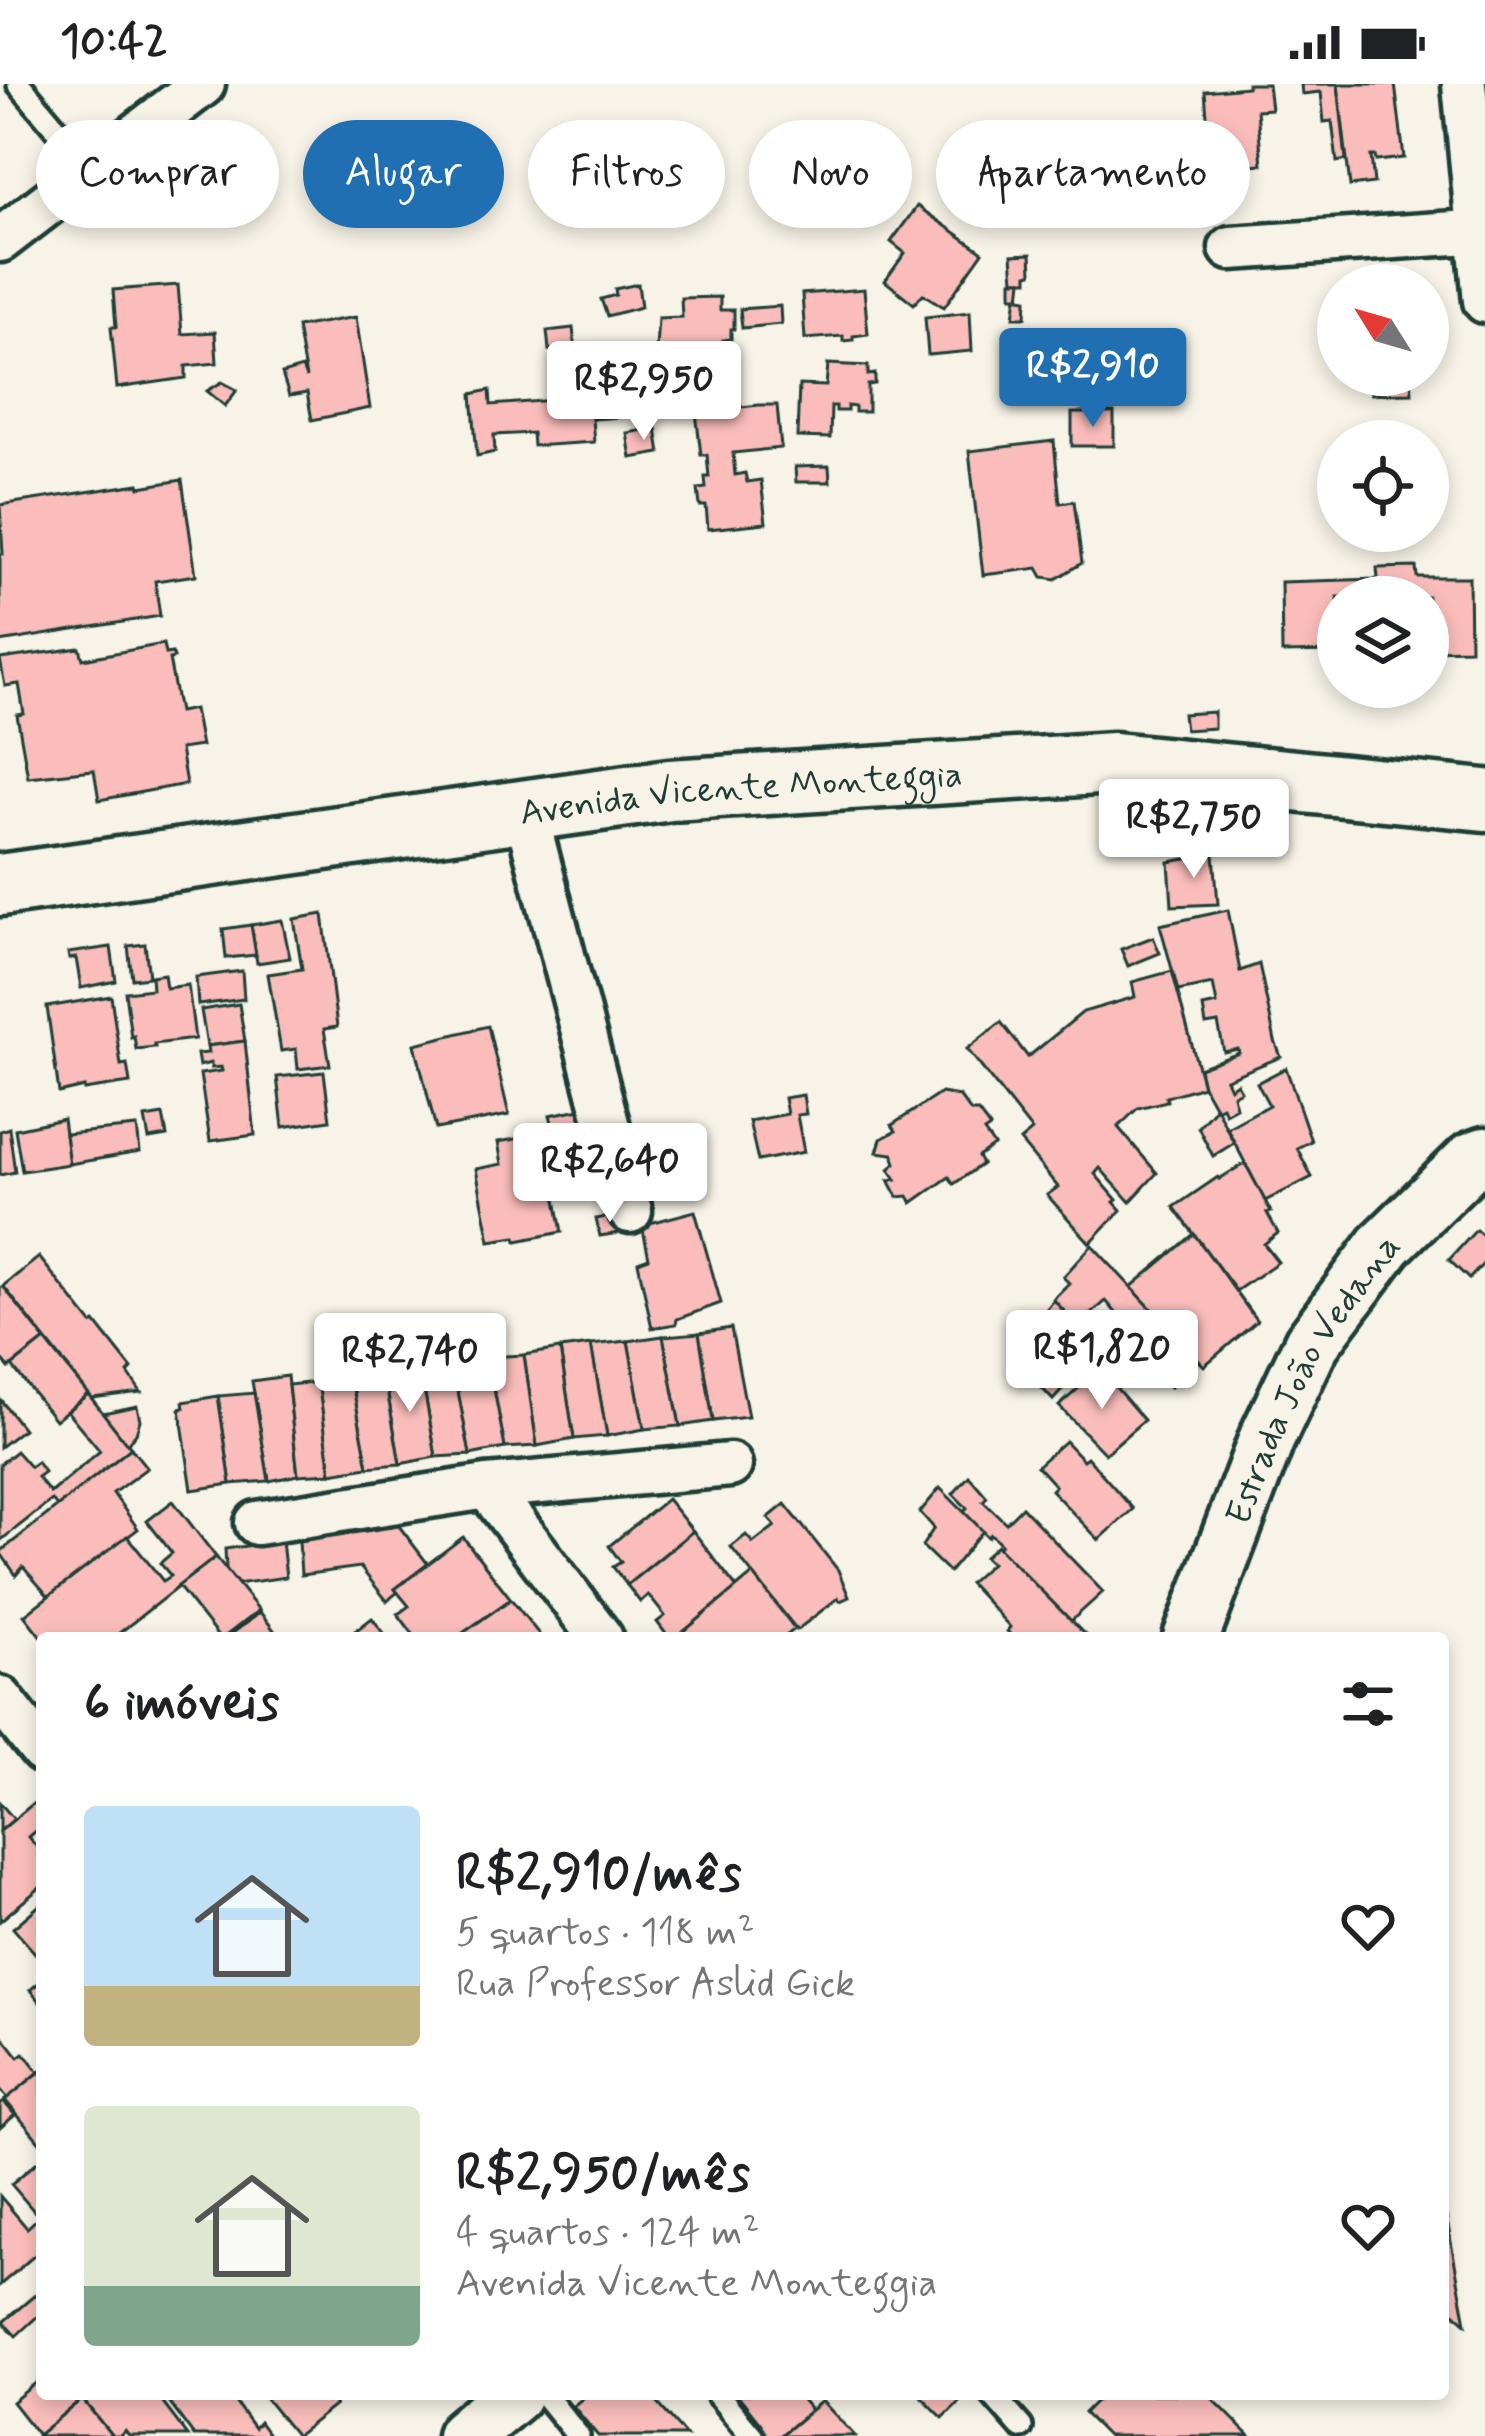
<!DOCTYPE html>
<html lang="pt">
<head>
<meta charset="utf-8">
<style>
	body { margin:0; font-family:Mynerve,sans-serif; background:#f2f2f2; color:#202124; height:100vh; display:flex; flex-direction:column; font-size:45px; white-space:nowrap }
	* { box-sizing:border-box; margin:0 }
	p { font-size:39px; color:#757577 }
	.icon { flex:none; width:66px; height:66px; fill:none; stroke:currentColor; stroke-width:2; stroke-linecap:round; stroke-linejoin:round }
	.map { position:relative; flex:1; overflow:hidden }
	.panel { position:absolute; left:36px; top:1548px; width:1413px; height:768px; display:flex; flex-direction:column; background:#fff; border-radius:12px; box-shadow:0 6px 18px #0003 }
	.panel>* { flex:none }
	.banner { position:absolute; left:36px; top:36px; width:1413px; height:108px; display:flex; gap:24px }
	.needle { width:78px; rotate:307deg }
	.fabs { position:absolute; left:1317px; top:180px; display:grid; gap:24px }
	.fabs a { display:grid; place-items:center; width:132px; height:132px; border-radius:50%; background:#fff; box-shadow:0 6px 18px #0003; font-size:60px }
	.price { position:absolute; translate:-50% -102px; padding:0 27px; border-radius:12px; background:#fff; color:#222; font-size:39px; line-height:78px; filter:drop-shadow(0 3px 6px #0008) }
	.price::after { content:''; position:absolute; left:50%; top:72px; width:36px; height:27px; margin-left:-18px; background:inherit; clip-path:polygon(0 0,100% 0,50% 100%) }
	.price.active { background:#1f6fb2; color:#fff }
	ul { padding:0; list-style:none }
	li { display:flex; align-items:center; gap:36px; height:300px; padding:0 48px }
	li span { display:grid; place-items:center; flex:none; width:336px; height:240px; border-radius:12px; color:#555 }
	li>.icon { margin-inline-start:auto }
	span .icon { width:144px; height:144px; fill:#fffc; stroke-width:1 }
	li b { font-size:51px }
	h2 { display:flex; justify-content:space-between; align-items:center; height:144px; padding:0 48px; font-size:51px }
	.chip { padding:0 42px; border-radius:54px; background:#fff; box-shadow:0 6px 18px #0003; font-size:42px; line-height:108px }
	.chip.active { background:#1f6fb2; color:#fff }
	.status { display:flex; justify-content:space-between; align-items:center; height:84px; padding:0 60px; background:#fff; direction:ltr }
	.status svg { height:33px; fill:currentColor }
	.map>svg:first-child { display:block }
</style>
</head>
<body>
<div class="status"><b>10:42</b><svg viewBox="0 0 49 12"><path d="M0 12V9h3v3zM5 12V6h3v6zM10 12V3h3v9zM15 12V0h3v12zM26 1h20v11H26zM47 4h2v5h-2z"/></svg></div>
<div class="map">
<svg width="1485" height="2352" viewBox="0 0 1485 2352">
	<rect width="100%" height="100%" fill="#f7f3e8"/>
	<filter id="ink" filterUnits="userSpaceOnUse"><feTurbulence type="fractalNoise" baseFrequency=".00833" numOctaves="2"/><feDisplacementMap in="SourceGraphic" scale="24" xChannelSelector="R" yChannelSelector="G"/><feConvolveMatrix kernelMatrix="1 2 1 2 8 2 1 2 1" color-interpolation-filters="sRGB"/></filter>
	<g filter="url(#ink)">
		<!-- building -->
		<g fill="#fabdbb" stroke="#1f3d34" stroke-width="3">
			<path d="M1247,0H1268L1271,25L1257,26L1262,80L1211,84L1205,7L1247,3Z"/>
			<path d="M1301,0H1338L1346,76L1337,78L1332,37L1324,38L1321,8L1302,10Z"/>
			<path d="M1338,0H1395L1404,74L1376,77L1375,72H1371L1374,99L1350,102Z"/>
			<path d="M917,122L983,168L944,223L923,210L914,220L885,197L905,169L891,158Z"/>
			<path d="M1031,170L1032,189L1028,190V196H1014L1012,171Z"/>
			<path d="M1012,196H1022L1020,214L1027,215L1026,233H1014L1017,212H1012Z"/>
			<path d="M638,200L641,223L607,232L601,215L616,211L615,205Z"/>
			<path d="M178,201L182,250L215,248L217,279L186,282V294L117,304L111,243H116L113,206Z"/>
			<path d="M864,205L868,250L853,252V256L843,257V252L805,255L802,210Z"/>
			<path d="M720,213V226H734V245H731V255L723,256L724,263L656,265L658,234L682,233L681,214Z"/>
			<path d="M780,222L781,240L742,244L740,225Z"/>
			<path d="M970,228L972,267L928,271L925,233Z"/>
			<path d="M356,233L370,324L312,336L307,309L289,312L282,290L302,284L306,294L297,243Z"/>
			<path d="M573,244L575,263L549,266L547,247Z"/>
			<path d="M828,280L868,282V291L875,290V300L868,301V328H855V323L847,322V327H836V322H831L830,354L797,353L799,301L826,302Z"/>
			<path d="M1369,291H1411L1412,309L1371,310Z"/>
			<path d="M222,298L237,306L225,322L207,307Z"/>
			<path d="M490,306L491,321L590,313L594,358L533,362L532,349L494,351L495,368L477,372L472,310Z"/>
			<path d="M617,310L621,333L594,335L590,313Z"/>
			<path d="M759,321H777L781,364L733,369L735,391L745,389L747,398L761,396L766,439L708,445L706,422H700L698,405L706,404L705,393H709L707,371H701L696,328Z"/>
			<rect x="1072" y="329" width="42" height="33"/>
			<path d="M656,344L660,369L631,374L627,349Z"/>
			<path d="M1054,357L1060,419L1074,417L1082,479L1056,495L1043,493L1038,484L983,491L969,367Z"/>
			<path d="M829,382L830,398H796L795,383Z"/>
			<path d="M182,396L196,491L155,497L160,532L0,558V470H3L0,421L139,400L140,403Z"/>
			<path d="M1416,483L1417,493H1469L1470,565L1428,566V513H1338V568L1282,569L1281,498L1378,495L1377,484Z"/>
			<path d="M163,560L165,570L172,569L174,574L169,575L179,628L194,625L201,662L180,665L186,700L99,716L94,686L28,693L17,631L24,630L19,600L5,602L0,575L80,564L83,575Z"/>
			<path d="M1214,628V644L1185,646L1183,630Z"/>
			<path d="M1214,770L1218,820L1172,822L1169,778Z"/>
			<path d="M1228,826L1240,887L1259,880L1275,957L1281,973L1226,995L1230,1004L1237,999L1241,1007L1233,1011L1236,1023L1225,1029L1222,1022L1216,1025L1203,1002L1199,984L1239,969L1238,965L1224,968L1218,939L1206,941L1203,923L1217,920L1213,900L1178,907L1160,841Z"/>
			<path d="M323,830L337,943L324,945L330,981L298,985L296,965L281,967L268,890L302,885L294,835Z"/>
			<path d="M282,836L290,874L257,879L251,841Z"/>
			<path d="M251,841L256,871L226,874L223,845Z"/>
			<path d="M1153,853L1160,869L1128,882L1121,865Z"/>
			<path d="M145,860L149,893L132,895L128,862Z"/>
			<path d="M111,863L116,897L81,904L76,874L69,875L68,869Z"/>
			<path d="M242,887L244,915L198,921L196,893Z"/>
			<path d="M1172,887L1203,1002L1166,1013L1167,1017L1138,1024L1118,1043L1157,1089L1130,1118L1100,1084L1095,1090L1117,1116L1114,1118L1121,1126L1090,1159L1047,1111L1058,1103L1020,1057L1032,1047L967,965L1001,938L1028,973L1083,928L1135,913L1132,898Z"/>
			<path d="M164,890L166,904L188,901L195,955L154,960L155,963L136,965L134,952L131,953L125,908L152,905L151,892Z"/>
			<path d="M111,912L121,981L127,980L130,999L84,1006V1003L59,1009L47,923Z"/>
			<path d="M239,920L245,957L207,962L201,926Z"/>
			<path d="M488,942L509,1031L436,1045L415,960Z"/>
			<path d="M245,957L255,1051L210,1057L200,990L222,987L221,983L211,984V979L199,982L197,970L208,969L207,962Z"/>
			<path d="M1286,984L1311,1057L1297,1064L1312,1093L1265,1117L1227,1044L1269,1021L1257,999Z"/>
			<path d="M324,988L330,1036L283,1043L277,993Z"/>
			<path d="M941,1009L959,1012L971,1028H978L990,1044L984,1048L994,1062L978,1073L982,1080L954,1100L949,1093L912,1119L908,1112L898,1113L889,1096L896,1095L889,1085L896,1079L893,1070L877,1068L881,1055L896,1047L892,1041Z"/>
			<path d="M803,1011L806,1030L797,1031L804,1068L758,1077L749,1037L787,1030L784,1014Z"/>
			<path d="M590,1023L604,1074L588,1078L586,1067L577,1069L574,1051L556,1054L550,1031Z"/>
			<path d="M1216,1023L1234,1059L1213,1072L1198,1043Z"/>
			<path d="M163,1031L167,1052L149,1055L145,1034Z"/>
			<path d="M63,1035L69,1080L22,1087L15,1045Z"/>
			<path d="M137,1043L140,1068L69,1080L65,1050Z"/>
			<path d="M9,1044L15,1088L0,1091V1047Z"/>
			<path d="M544,1050L552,1089L542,1090L544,1101L553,1099L562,1148L517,1157L516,1153L490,1157L476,1085L502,1080L498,1058Z"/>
			<path d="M1245,1079L1271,1128L1267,1129L1278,1149L1264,1160L1278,1178L1236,1207L1174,1123L1218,1093L1219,1095Z"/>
			<path d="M695,1127L721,1219L677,1235L676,1240L652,1244L638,1178L649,1174L642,1141Z"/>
			<path d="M620,1130L625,1148L600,1152L596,1135Z"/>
			<path d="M1476,1146L1485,1154V1178L1469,1195L1449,1176Z"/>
			<path d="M1194,1150L1257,1237L1204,1282L1131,1203Z"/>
			<path d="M1092,1161L1200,1277L1170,1303L1128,1253L1133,1249L1106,1217L1078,1242L1053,1215L1069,1199L1063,1193Z"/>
			<path d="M39,1173L92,1240L95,1238L132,1285L128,1289L141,1308L92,1314L3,1202Z"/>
			<path d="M3,1202L45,1256L9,1284L0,1273V1204Z"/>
			<path d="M1054,1216L1075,1240L1059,1258L1085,1281L1053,1316L1009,1269Z"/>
			<path d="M731,1244L748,1333L713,1337L699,1249Z"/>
			<path d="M699,1249L713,1337L680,1342L663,1252Z"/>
			<path d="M663,1252L680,1342L644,1345L628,1257Z"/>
			<path d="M45,1256L88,1310L55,1336L12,1282Z"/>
			<path d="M628,1257L644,1345L607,1352L591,1261Z"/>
			<path d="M591,1261L607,1352L574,1355L560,1265Z"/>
			<path d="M560,1265L574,1355L537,1362L524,1271Z"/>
			<path d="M524,1271L537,1362L505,1364L488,1273Z"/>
			<path d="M488,1273L505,1364L470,1371L453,1281Z"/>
			<path d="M453,1281L470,1371L436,1373L420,1282Z"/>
			<path d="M420,1282L436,1373L400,1380L384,1289Z"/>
			<path d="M1100,1285L1144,1336L1105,1370L1059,1322Z"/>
			<path d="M384,1289L400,1380L368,1383L351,1293Z"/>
			<path d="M287,1292L298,1391L269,1397L252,1297Z"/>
			<path d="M351,1293L368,1383L331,1389L318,1298Z"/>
			<path d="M318,1298L331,1389L298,1391L288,1301Z"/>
			<path d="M254,1309L269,1397L231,1400L218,1312Z"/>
			<path d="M88,1310L131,1364L57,1423L52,1416L0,1457V1380L16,1367L30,1383L37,1378L44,1388L37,1393L50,1409L100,1367L67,1327Z"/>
			<path d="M218,1312L231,1400L192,1406L180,1325L184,1324L183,1318Z"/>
			<path d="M0,1315L23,1345L0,1363Z"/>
			<path d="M137,1322L140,1336L136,1349L127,1360L103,1329Z"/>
			<path d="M1065,1357L1083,1376L1087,1373L1133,1425L1099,1456L1051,1406L1055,1402L1037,1382Z"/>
			<path d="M131,1364L147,1384L113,1409L138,1445L49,1513L23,1483L16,1491L0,1468Z"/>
			<path d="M969,1392L987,1413L983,1417L1006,1439L1022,1423L1103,1508L1071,1537L998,1463L1001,1460L991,1450L988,1453L964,1428L967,1424L953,1410Z"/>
			<path d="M940,1404L983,1447L949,1488L922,1462L934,1444L920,1428Z"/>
			<path d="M667,1415L693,1447L627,1501L613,1483L621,1478L609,1462Z"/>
			<path d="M173,1417L216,1473L113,1554H42L24,1531L127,1452L163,1497L171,1492L160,1479L172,1469L147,1437Z"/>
			<path d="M785,1420L838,1486L849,1513L840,1517L838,1514L797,1546L731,1463L746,1451L753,1459L775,1442L768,1434Z"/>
			<path d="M399,1442L428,1480L395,1505L398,1508L387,1517L360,1483L301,1491L299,1457Z"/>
			<path d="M693,1447L737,1504L676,1554H669L657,1538L665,1532L648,1511L640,1518L627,1501Z"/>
			<path d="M463,1453L511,1515L456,1554H416L398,1530L409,1522L395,1505Z"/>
			<path d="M282,1457L286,1493L237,1500L226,1485L225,1465Z"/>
			<path d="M997,1461L998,1463L1088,1554H1014L1007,1547L1010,1543L969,1499L991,1479L984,1473Z"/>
			<path d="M216,1473L259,1526L223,1554H219L178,1502Z"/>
			<path d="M753,1490L795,1545L783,1554H676Z"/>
			<path d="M511,1515L542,1554H456Z"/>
			<path d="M260,1528L280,1554H231L229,1552Z"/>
			<path d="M372,1534L388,1554H346Z"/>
			<path d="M35,1718L42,1726V1741L28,1753L42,1769V1802L0,1837V1747Z"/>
			<path d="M0,1719L14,1735L0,1747Z"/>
			<path d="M42,1819V1877L13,1844Z"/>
			<path d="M42,1896V1921L30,1906Z"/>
			<path d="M0,1949L19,1973L24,1969L39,1988L8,2015L0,2005Z"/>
			<path d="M42,1986V2061L5,2016Z"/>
			<path d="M4,2018L15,2031L0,2044V2021Z"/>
			<path d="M42,2074V2165L0,2201V2112L27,2144L39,2133L11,2100Z"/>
			<path d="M1444,2120L1466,2239L1443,2218Z"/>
			<path d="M42,2205V2228L16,2252L3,2238Z"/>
			<path d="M42,2294V2310H88L38,2351L12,2318Z"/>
			<path d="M88,2310H156L188,2352H129L125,2347L120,2352H112L82,2315Z"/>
			<path d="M163,2310H229L254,2344L259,2338L269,2352H194Z"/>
			<path d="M262,2310H326L335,2321L296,2352Z"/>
			<path d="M588,2310H650L686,2352H598L573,2322Z"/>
			<path d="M737,2310H797L811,2326L780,2352H763L756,2344L761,2340Z"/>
			<path d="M919,2310H967L943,2334Z"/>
			<path d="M1103,2310H1208L1250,2352H1107L1084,2329Z"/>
			<path d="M82,2315L112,2352H36L38,2351Z"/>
			<path d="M822,2317L855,2352H780L811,2326Z"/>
		</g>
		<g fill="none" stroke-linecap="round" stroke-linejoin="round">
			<defs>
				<g id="service">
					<path d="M19,0L90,85"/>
					<path d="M544,2310L578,2352"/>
					<path d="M717,2310L752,2352"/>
					<path d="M992,2310L1021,2343"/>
				</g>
				<g id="minor">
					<path d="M1464,0L1485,217"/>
					<path d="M0,156L203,0"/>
					<path d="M1231,164L1485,147"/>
					<path d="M525,726L630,1127"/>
					<path d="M487,1403L601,1554"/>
					<path d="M257,1439L487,1403L730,1381"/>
					<path d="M0,1614L42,1667"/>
				</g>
				<g id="tertiary">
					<path id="s1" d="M1191,1554L1267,1354L1312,1259L1386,1160L1472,1076L1485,1071"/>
					<path d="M464,2352L514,2310"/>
				</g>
				<g id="secondary">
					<path id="s2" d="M0,801L670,706L1114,679L1485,716"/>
				</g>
			</defs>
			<!-- service casing -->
			<use href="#service" stroke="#1f3d34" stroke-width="30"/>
			<!-- minor casing -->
			<use href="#minor" stroke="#1f3d34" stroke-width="51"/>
			<!-- tertiary casing -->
			<use href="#tertiary" stroke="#1f3d34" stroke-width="63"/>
			<!-- secondary casing -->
			<use href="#secondary" stroke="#1f3d34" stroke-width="69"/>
			<!-- service -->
			<use href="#service" stroke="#f7f3e8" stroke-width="21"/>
			<!-- minor -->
			<use href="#minor" stroke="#f7f3e8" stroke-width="42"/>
			<!-- tertiary -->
			<use href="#tertiary" stroke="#f7f3e8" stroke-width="54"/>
			<!-- secondary -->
			<use href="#secondary" stroke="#f7f3e8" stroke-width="60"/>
		</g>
	</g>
	<g text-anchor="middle" stroke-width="9" stroke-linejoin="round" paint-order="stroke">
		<!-- street labels -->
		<g font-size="36" fill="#1f3d34" stroke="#f7f3e8">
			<text dy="13" stroke="none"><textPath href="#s2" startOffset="747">Avenida Vicente Monteggia</textPath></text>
			<text dy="13" stroke="none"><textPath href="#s1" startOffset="288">Estrada João Vedana</textPath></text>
		</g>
	</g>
</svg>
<div class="fabs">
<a><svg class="needle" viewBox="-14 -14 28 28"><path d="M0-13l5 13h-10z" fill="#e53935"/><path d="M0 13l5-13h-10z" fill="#757577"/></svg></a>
<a><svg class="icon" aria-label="locate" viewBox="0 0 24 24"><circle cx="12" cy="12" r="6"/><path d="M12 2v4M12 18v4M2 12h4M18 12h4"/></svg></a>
<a><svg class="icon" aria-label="layers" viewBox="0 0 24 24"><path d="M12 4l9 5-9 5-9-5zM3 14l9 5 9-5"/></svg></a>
</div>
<b class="price active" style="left:1093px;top:346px">R$2,910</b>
<b class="price" style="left:644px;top:359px">R$2,950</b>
<b class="price" style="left:1194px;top:797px">R$2,750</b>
<b class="price" style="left:610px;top:1141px">R$2,640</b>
<b class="price" style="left:1102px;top:1328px">R$1,820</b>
<b class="price" style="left:410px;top:1331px">R$2,740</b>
<div class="banner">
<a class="chip">Comprar</a>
<a class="chip active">Alugar</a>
<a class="chip">Filtros</a>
<a class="chip">Novo</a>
<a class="chip">Apartamento</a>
</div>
<section class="panel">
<h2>6 imóveis<svg class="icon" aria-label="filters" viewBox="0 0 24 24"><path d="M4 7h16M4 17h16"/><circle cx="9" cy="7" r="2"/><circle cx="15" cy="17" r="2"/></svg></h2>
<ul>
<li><span style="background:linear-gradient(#bfe0f5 75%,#c2b280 0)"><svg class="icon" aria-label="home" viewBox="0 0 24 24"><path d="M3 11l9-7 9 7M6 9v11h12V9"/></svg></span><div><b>R$2,910/mês</b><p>5 quartos · 118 m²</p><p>Rua Professor Aslid Gick</p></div><svg class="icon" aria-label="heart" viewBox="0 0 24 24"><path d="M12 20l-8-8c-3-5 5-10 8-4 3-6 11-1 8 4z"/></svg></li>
<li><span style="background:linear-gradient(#dfe7d0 75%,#7fa58c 0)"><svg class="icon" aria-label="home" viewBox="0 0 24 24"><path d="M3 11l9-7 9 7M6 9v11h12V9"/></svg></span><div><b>R$2,950/mês</b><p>4 quartos · 124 m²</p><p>Avenida Vicente Monteggia</p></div><svg class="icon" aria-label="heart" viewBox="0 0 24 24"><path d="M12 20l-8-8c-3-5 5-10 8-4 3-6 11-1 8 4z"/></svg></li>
</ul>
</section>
</div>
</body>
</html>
